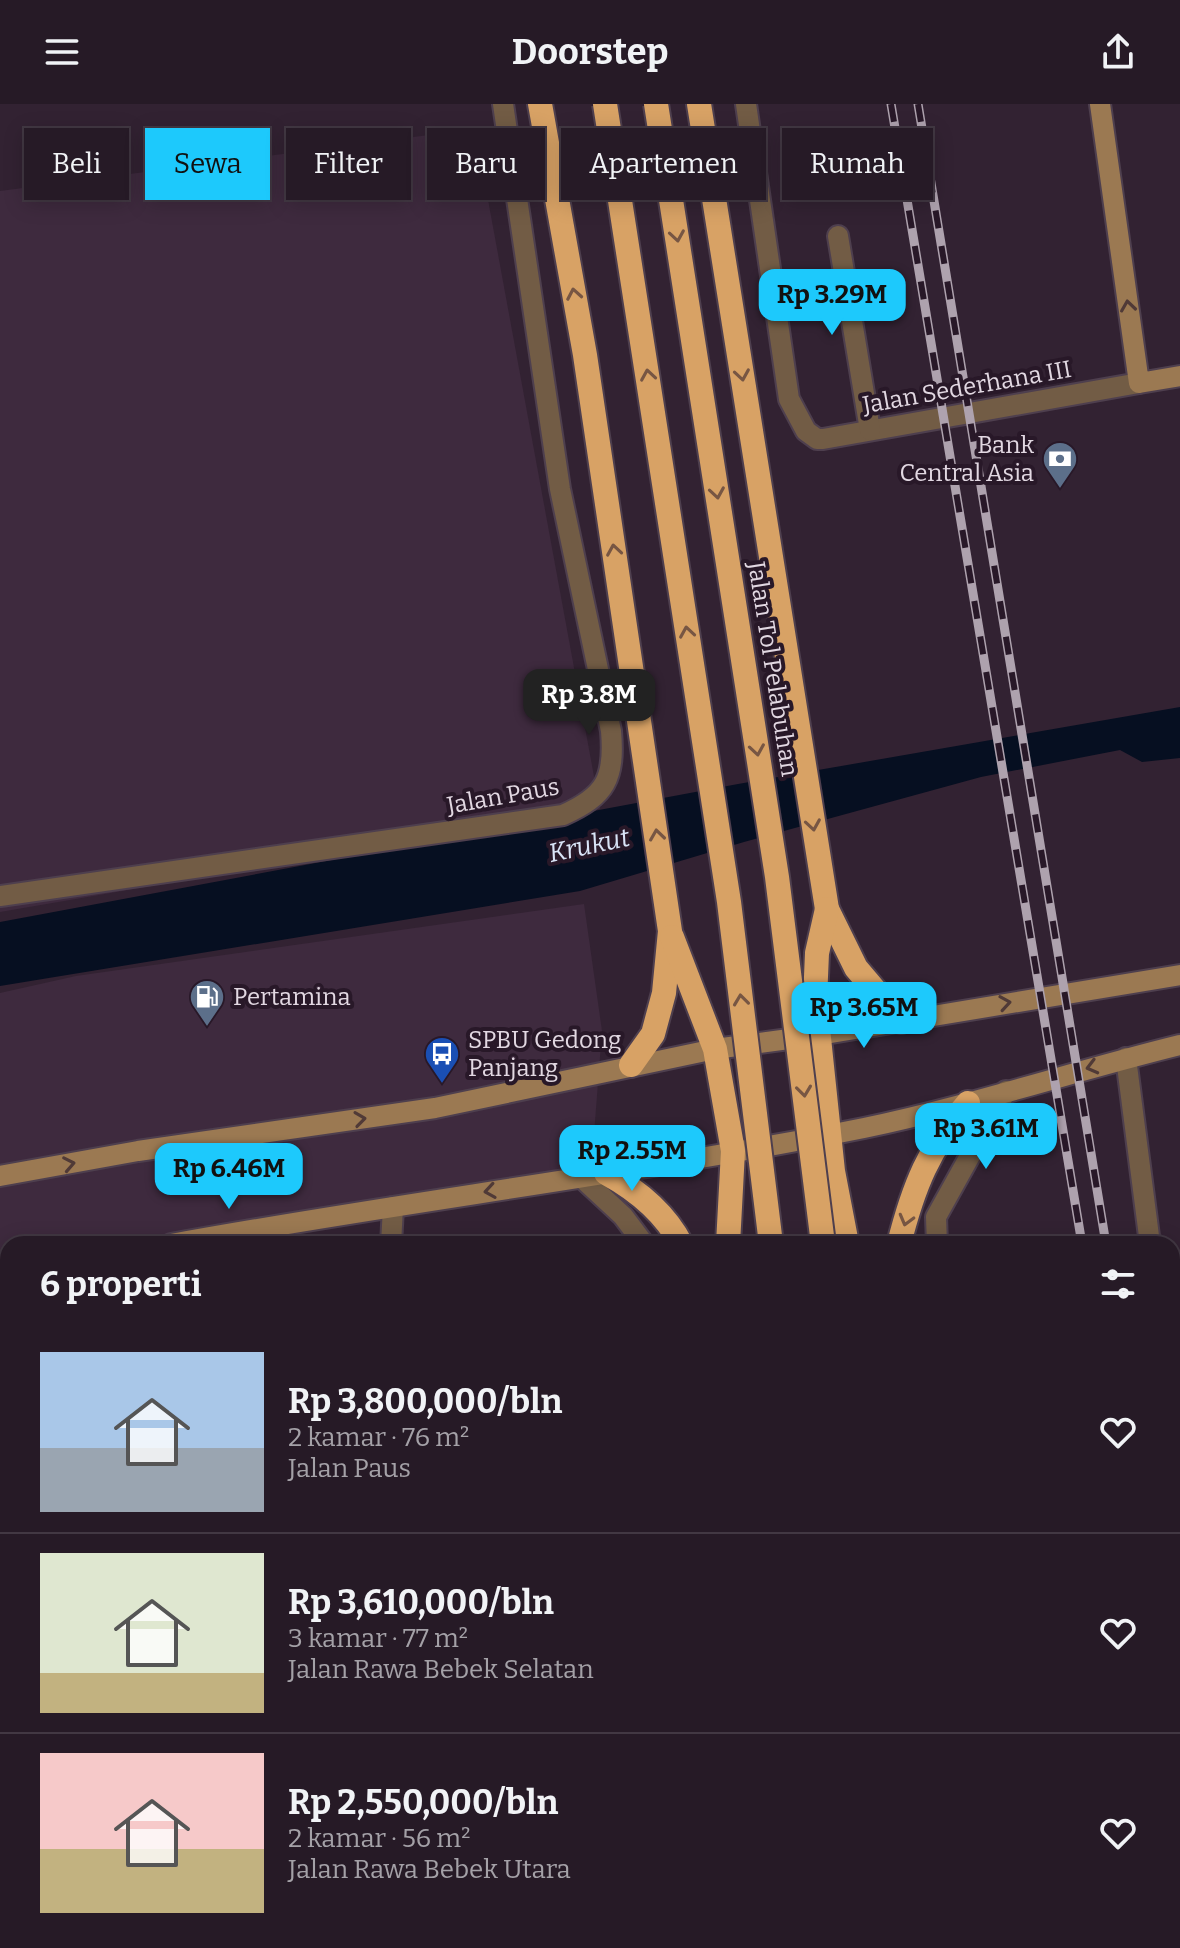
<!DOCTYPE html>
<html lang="id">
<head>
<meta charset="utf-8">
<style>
	body { margin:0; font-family:Bitter,serif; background:#322732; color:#f1f3f6; height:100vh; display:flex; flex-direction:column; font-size:30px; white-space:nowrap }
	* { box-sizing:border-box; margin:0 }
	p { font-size:26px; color:#a4a1a7 }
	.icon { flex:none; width:44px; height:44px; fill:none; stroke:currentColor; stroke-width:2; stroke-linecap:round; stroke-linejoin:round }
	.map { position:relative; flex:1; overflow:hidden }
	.drawer { position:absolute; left:0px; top:1132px; width:1180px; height:712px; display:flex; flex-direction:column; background:#261a26; border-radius:24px 24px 0 0; box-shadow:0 4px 20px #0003,0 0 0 2px #423843 }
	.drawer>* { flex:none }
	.hud { position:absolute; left:24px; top:24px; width:1132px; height:72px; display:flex; gap:16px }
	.price { position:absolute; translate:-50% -68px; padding:0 18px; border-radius:16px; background:#1dc9fc; color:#111; font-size:26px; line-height:52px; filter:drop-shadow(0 2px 4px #0008) }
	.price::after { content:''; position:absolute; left:50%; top:48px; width:24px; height:18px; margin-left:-12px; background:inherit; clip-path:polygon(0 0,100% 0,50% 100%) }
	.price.on { background:#222; color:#fff }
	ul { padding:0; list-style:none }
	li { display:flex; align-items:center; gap:24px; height:200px; padding:0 40px }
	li+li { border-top:2px solid #423843 }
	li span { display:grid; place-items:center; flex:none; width:224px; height:160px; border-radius:0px; color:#555 }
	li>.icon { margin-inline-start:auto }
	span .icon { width:96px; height:96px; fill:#fffc; stroke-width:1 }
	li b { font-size:34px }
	h2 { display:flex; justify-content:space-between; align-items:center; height:96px; padding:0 40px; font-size:34px }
	.pill { padding:0 28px; border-radius:0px; background:#261a26; box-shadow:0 4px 20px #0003,0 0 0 2px #423843; font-size:28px; line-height:72px }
	.pill.on { background:#1dc9fc; color:#111 }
	header { display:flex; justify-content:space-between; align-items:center; height:104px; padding:0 40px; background:#261a26; font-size:36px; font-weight:700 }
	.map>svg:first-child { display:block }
</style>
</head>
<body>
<header><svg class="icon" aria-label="menu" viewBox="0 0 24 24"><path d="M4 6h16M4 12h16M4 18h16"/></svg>Doorstep<svg class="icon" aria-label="share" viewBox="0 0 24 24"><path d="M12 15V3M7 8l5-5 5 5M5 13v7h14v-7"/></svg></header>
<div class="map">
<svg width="1180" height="1844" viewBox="0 0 1180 1844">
	<rect width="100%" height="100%" fill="#322232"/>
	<!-- built -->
	<g fill="#3e2a3e">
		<path d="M475,25L600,705L0,808V87Z"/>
		<path d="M584,800L602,927L590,1082L274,1122V1140H8V1412L0,1410V889L76,872Z"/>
		<path d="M491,1836H740L741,1844H491Z"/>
	</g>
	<!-- water -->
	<path fill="#060f21" d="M1180,603V654L1142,658L1120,646L981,673L744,738L580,787L0,882V818L738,680Z"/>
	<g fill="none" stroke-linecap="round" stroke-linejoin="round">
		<defs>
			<g id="street">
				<path d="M746,0L789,295L806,327L817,335H823L1139,279"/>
				<path d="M838,132L870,326"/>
				<path d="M0,792L563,711C606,692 615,674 611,627L560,385L503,0"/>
				<path d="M1126,954L1150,1140"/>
				<path d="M581,1073L623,1112L644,1140"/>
				<path d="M391,1140L393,1103"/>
				<path d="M937,1140L936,1113L1006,987"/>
				<path d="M1172,1303L1180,1364"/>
				<path d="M0,1707H8"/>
				<path d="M749,1836V1844"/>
				<path d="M996,1836L997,1844"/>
				<path d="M114,1844L120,1836"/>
				<path d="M309,1844L310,1836"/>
			</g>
			<g id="secondary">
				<path d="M1100,0L1139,279L1180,272"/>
				<path d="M0,1072L138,1047L435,1004L715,945L819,931L1180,871"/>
				<path d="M171,1140C401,1098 634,1070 864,1024C970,1002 1074,967 1180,941"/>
				<path d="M0,1171L8,1170"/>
			</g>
			<g id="highway">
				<path d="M540,0L585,251L670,827L664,889L653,930L631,961"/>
				<path d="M699,0L827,805L856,864L901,917"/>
				<path d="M827,805L817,849L815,896L833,1067L847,1140"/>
				<path d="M672,833L715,945L733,1047L728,1140"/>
				<path d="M606,1069C635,1085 665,1109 681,1140"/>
				<path d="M899,1140C913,1084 929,1043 968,999"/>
				<path d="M776,1836L777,1844"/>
				<path d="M835,1836L836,1844"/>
				<path d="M880,1836V1844"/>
				<path d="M930,1836L931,1844"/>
			</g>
		</defs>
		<!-- street casing -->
		<use href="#street" stroke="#4e3f4e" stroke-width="24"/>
		<!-- secondary casing -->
		<use href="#secondary" stroke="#4e3f4e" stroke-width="24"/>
		<!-- highway casing -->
		<use href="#highway" stroke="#4e3f4e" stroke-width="28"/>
		<!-- street -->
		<use href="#street" stroke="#725c45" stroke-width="20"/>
		<!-- secondary -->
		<use href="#secondary" stroke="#9b7952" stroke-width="20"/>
		<!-- highway -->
		<use href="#highway" stroke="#d8a265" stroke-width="24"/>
		<defs>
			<g id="rail">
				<path d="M891,0L1082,1140"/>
				<path d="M918,0L1106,1140"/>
				<path d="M1172,1541L1180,1590"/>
				<path d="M1172,1686L1180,1735"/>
			</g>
		</defs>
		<!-- rail casing -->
		<use href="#rail" stroke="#aea2ae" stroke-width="9"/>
		<!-- rail -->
		<use href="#rail" stroke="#281828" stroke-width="6" stroke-dasharray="18" stroke-linecap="butt"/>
		<defs>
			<g id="highway-bridge">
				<path d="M605,0L729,798L771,1140"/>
				<path d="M656,0L777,773L823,1140"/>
			</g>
		</defs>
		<!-- highway-bridge casing -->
		<use href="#highway-bridge" stroke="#4e3f4e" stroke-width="28" stroke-linecap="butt"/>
		<!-- highway-bridge -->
		<use href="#highway-bridge" stroke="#d8a265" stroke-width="24"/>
	</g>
	<!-- one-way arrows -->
	<defs><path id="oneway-chevron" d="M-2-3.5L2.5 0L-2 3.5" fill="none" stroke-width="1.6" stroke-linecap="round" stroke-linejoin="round" transform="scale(2)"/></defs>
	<g stroke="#775643">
		<use href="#oneway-chevron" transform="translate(677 132) rotate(81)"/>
		<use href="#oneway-chevron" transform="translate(574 190) rotate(-100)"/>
		<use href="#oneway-chevron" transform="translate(648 271) rotate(-99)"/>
		<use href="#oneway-chevron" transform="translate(742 271) rotate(81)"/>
		<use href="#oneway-chevron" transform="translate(717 389) rotate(81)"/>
		<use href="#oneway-chevron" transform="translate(614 446) rotate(-99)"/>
		<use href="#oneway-chevron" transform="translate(687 528) rotate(-99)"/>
		<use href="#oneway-chevron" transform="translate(757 646) rotate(81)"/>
		<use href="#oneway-chevron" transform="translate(813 721) rotate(81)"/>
		<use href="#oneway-chevron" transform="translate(657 731) rotate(-98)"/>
		<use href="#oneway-chevron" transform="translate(741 896) rotate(-97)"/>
		<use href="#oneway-chevron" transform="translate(804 987) rotate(83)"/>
		<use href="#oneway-chevron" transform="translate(906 1116) rotate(105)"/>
	</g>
	<g stroke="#503a37">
		<use href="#oneway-chevron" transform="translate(1128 202) rotate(-98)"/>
		<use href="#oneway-chevron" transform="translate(1005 899) rotate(-9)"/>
		<use href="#oneway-chevron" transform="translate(1092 963) rotate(165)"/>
		<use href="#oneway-chevron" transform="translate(360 1015) rotate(-8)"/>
		<use href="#oneway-chevron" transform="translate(69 1060) rotate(-11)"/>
		<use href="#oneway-chevron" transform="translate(490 1087) rotate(171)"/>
	</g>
	<!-- icons -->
	<defs>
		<symbol id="bank-pin" viewBox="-11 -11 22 30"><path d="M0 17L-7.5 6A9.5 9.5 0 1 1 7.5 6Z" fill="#5c6f8a" stroke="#281828"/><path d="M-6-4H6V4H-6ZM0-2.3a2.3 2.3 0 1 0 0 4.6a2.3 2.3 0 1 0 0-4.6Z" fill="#fff"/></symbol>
		<symbol id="fuel-pin" viewBox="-11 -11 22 30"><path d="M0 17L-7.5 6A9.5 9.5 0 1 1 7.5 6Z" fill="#5c6f8a" stroke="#281828"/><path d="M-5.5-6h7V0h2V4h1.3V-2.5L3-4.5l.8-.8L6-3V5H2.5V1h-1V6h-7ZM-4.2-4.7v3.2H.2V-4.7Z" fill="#fff"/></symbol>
		<symbol id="bus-pin" viewBox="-11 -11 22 30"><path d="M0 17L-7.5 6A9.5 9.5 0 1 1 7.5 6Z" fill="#1a4fb4" stroke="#281828"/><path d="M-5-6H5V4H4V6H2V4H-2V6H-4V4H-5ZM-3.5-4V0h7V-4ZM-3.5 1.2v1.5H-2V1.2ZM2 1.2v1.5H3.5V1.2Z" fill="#fff"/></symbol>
	</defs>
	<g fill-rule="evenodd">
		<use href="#bank-pin" x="1040" y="335" width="40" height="54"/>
		<use href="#fuel-pin" x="187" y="873" width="40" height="54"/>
		<use href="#bus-pin" x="422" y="930" width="40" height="54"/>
	</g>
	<g text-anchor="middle" stroke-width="8" stroke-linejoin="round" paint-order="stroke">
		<!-- street labels -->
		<g font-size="24" fill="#e2d8e2" stroke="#281828">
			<text transform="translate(967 283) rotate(-10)" y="8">Jalan Sederhana III</text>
			<text transform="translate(773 565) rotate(81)" y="8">Jalan Tol Pelabuhan</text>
			<text transform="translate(503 692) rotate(-10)" y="8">Jalan Paus</text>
		</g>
		<!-- poi labels -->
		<g font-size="24" fill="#e2d8e2" stroke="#281828" text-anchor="start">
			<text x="1034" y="349" text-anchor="end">Bank<tspan x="1034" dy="28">Central Asia</tspan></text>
			<text x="233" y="901">Pertamina</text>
			<text x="468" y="944">SPBU Gedong<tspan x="468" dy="28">Panjang</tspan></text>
		</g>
		<!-- water labels -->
		<g font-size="26" font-style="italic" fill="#d9e4f7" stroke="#281828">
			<text transform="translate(589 741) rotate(-12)" y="9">Krukut</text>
		</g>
	</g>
</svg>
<b class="price" style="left:832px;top:233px">Rp 3.29M</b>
<b class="price on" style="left:589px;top:633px">Rp 3.8M</b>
<b class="price" style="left:864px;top:946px">Rp 3.65M</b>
<b class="price" style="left:986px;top:1067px">Rp 3.61M</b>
<b class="price" style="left:632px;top:1089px">Rp 2.55M</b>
<b class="price" style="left:229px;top:1107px">Rp 6.46M</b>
<div class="hud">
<a class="pill">Beli</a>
<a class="pill on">Sewa</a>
<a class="pill">Filter</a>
<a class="pill">Baru</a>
<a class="pill">Apartemen</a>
<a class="pill">Rumah</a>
</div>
<section class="drawer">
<h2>6 properti<svg class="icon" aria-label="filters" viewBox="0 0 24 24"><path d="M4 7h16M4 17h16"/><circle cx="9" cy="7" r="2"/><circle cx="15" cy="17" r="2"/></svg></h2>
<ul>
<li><span style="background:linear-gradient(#a9c7e8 60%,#9aa5b1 0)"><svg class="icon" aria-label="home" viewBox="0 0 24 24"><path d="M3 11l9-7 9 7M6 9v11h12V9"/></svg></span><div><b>Rp 3,800,000/bln</b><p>2 kamar · 76 m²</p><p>Jalan Paus</p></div><svg class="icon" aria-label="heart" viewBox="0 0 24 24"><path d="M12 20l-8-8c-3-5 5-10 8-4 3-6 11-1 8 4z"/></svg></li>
<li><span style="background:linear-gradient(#dfe7d0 75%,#c2b280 0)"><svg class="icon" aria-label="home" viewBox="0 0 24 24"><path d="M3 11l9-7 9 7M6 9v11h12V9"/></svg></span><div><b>Rp 3,610,000/bln</b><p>3 kamar · 77 m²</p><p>Jalan Rawa Bebek Selatan</p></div><svg class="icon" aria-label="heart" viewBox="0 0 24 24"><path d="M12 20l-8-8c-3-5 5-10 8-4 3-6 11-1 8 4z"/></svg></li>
<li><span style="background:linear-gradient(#f6c9c9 60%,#c2b280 0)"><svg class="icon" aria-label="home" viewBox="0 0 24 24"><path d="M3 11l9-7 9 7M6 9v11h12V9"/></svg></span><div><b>Rp 2,550,000/bln</b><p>2 kamar · 56 m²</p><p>Jalan Rawa Bebek Utara</p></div><svg class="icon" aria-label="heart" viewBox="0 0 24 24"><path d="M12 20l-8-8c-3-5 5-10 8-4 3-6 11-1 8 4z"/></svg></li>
</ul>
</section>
</div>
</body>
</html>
